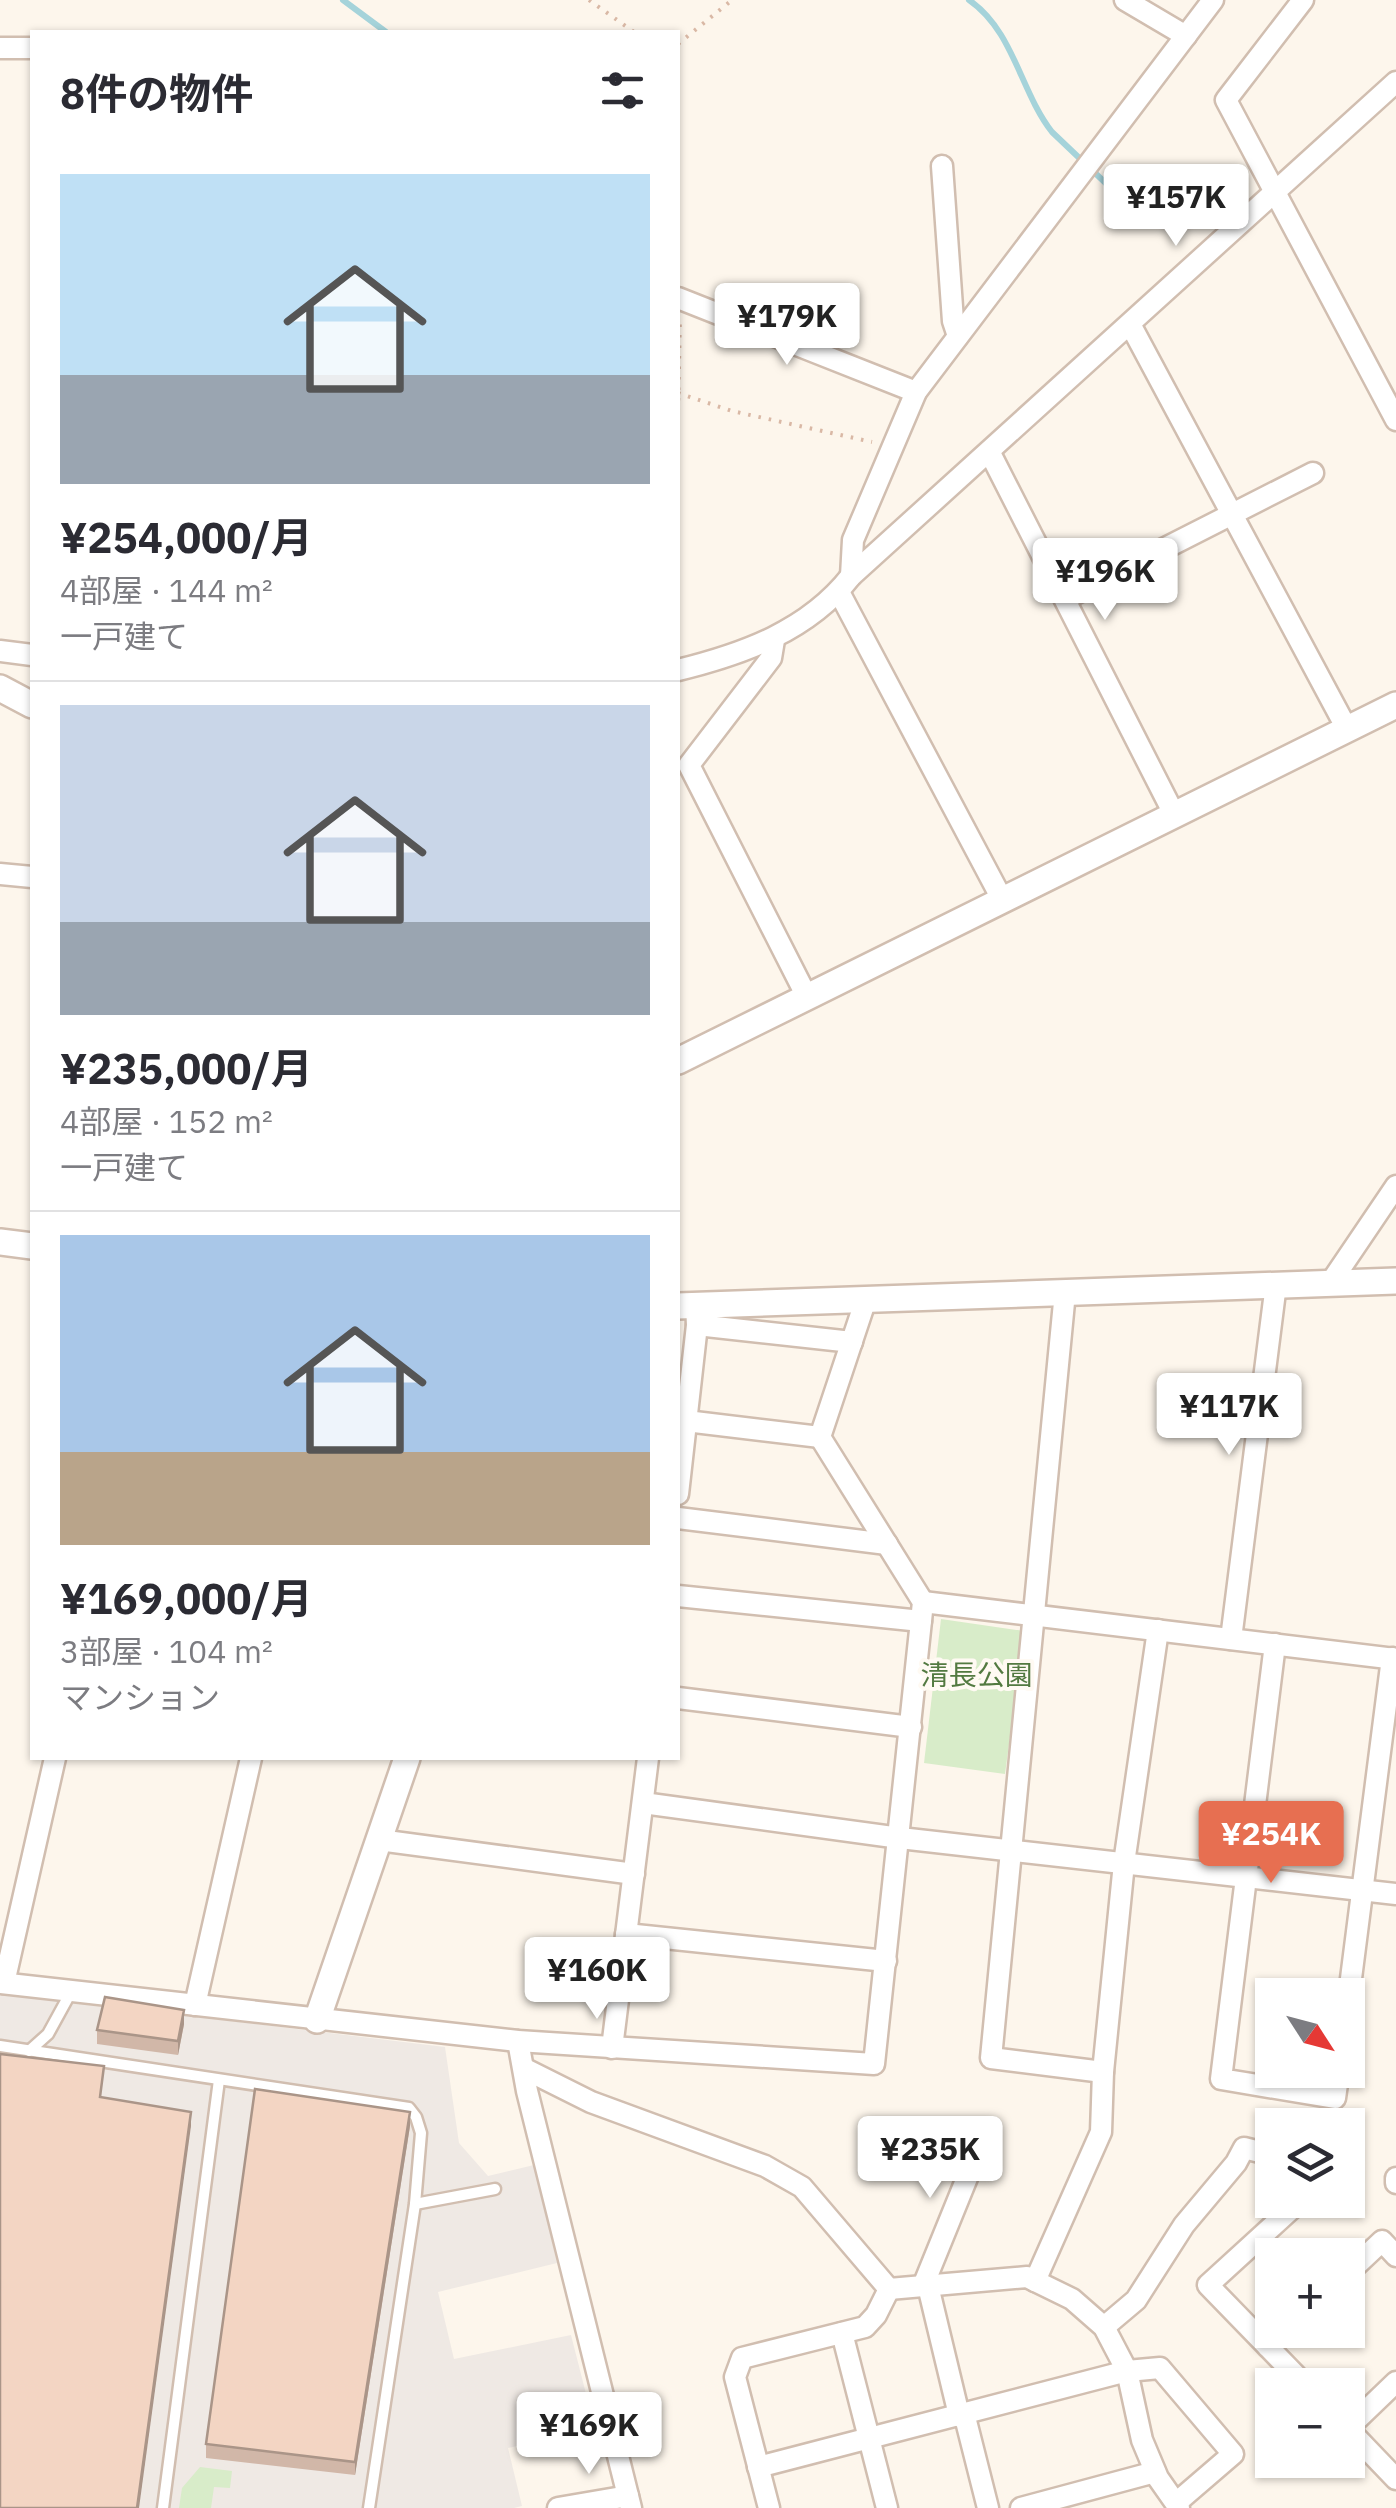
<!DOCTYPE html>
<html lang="ja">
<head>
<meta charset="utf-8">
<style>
	body { margin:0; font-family:"IBM Plex Sans","Noto Sans JP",sans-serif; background:#f7f7f7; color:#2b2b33; height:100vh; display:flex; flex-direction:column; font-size:38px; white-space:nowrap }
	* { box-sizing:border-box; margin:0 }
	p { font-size:32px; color:#7c7c81 }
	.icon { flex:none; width:55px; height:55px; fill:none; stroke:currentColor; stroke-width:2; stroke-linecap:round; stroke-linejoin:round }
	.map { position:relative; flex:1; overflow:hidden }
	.panel { position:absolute; left:30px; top:30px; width:650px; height:1730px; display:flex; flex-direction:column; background:#fff; border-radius:0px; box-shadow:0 2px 8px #0004 }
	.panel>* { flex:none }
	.needle { width:65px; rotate:126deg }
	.tools { position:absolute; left:1255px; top:1978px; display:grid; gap:20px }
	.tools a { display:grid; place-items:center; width:110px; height:110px; border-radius:0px; background:#fff; box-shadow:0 2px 8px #0004; font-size:50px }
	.price { position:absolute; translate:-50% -85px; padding:0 22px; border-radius:10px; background:#fff; color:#222; font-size:32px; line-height:65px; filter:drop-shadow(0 2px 5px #0008) }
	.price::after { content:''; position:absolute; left:50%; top:60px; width:30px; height:22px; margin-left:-15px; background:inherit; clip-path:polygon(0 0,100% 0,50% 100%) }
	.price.on { background:#e76f51; color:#fff }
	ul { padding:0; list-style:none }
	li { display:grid; align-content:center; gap:20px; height:530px; padding:0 30px }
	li+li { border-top:2px solid #e1e1e2 }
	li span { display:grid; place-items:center; height:310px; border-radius:0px; color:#555 }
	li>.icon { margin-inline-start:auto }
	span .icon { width:180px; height:180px; fill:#fffc; stroke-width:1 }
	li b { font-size:42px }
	h2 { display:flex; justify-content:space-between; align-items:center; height:120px; padding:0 30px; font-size:42px }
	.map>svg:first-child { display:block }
</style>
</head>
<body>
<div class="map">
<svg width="1396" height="2508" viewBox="0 0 1396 2508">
	<rect width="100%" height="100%" fill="#fdf6ec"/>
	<!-- industrial -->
	<path fill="#efe9e4" d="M0,1993L445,2047L459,2143L488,2176L534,2165L557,2263L438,2292L454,2359L571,2335L595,2429L508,2448L522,2506L514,2508H0Z"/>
	<!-- green -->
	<g fill="#d8ecc9">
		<path d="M941,1619L1024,1631L1005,1774L924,1763Z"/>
		<path d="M200,2467L232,2471L230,2488L214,2487L211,2508H179L182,2488Z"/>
	</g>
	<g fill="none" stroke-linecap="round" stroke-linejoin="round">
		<!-- stream -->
		<g stroke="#a5d3da" stroke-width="6">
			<path d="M343,0L386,32"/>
			<path d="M969,0C1014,31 1020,91 1052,132L1136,212"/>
		</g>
		<defs>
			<g id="service">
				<path d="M0,2046L409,2108L416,2117L421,2133L415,2204L369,2508"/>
				<path d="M29,2051L48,2034L71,1992"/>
				<path d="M415,2204L495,2189"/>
				<path d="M163,2508L219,2080"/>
			</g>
			<g id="minor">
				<path d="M1125,0L1186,36"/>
				<path d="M1303,0L1226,100L1396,420"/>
				<path d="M0,48H32"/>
				<path d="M942,166L953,321L958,336"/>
				<path d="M678,298L916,392"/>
				<path d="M1130,324L1347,729"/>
				<path d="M990,453L1175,816"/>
				<path d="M851,576L853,540L916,392L1213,0"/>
				<path d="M839,592L1003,901"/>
				<path d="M1065,599L1313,473"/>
				<path d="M774,640L771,658L689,765L807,997"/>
				<path d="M0,651L32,655"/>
				<path d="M678,670C743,654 808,631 851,576L1396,82"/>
				<path d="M0,874L32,877"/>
				<path d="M1331,1282L1396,1186"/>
				<path d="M1065,1292L991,2058L1103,2072L1124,1863L1158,1630"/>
				<path d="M697,1325L852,1342"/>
				<path d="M686,1421L820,1437"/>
				<path d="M678,1494L697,1325L696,1305"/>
				<path d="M678,1518L887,1544"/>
				<path d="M678,1596L921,1621"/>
				<path d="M923,1602L1396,1659"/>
				<path d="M1231,1639L1276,1284"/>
				<path d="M1275,1644L1221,2079L1335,2098L1339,2070"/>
				<path d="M678,1698L911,1727"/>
				<path d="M643,1803L900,1838L1396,1894"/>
				<path d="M379,1840L634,1874"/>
				<path d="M626,1934L886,1961"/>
				<path d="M0,1983L518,2041L874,2064L923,1602L820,1437L866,1299"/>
				<path d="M4,1983L55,1758"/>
				<path d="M1348,2002L1392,1658"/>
				<path d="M195,2005L251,1758"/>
				<path d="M518,2041L527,2091L631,2508"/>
				<path d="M612,2048L648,1758"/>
				<path d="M525,2069L591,2102L765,2166L802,2187L889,2289"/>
				<path d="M1396,2178V2183"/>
				<path d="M1301,2200L1208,2285L1305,2385"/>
				<path d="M1348,2273L1382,2241L1396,2256"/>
				<path d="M1035,2281L1101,2132L1103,2072"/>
				<path d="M923,2286L984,2136"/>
				<path d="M928,2286L959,2415L966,2421L988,2508"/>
				<path d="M889,2289L1027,2277L1072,2299L1104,2327L1127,2371L1142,2440L1158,2478L1179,2508"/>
				<path d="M1104,2327L1136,2300L1184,2225L1236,2163L1244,2148L1272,2155"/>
				<path d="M842,2333L887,2508"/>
				<path d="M1268,2347L1286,2330"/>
				<path d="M1348,2428L1396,2382"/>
				<path d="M1348,2429L1396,2479"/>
				<path d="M758,2467L1127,2371L1160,2368L1233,2454L1176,2503"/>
				<path d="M558,2508L628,2496"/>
				<path d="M769,2508L735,2377L742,2358L865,2327L876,2315L889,2289"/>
				<path d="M1021,2508L1155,2472"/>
			</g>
			<g id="tertiary">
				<path d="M0,688L32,705"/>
				<path d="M678,1061L1396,705"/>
				<path d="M0,1242L32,1246"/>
				<path d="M678,1306L1396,1281"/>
				<path d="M317,2020L407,1758"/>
			</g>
		</defs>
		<!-- service casing -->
		<use href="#service" stroke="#d1beb0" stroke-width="15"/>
		<!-- minor casing -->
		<use href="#minor" stroke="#d1beb0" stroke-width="25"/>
		<!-- tertiary casing -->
		<use href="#tertiary" stroke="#d1beb0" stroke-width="30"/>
		<!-- path -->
		<g stroke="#d9b8a5" stroke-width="4" stroke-dasharray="2.5 8" stroke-linecap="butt">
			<path d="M589,0L634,32"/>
			<path d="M678,44L732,0"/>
			<path d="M678,393L732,411L872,442"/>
			<path d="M678,411L680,319"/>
		</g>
		<!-- service -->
		<use href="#service" stroke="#fff" stroke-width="10"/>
		<!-- minor -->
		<use href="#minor" stroke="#fff" stroke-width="20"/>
		<!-- tertiary -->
		<use href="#tertiary" stroke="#fff" stroke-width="25"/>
	</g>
	<!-- wall -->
	<g fill="#d1b7a8">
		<path d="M184,2024L178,2055L97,2044V2030Z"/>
		<path d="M410,2126L355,2475L206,2458V2444Z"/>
	</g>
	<!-- shaded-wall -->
	<g fill="#aa9588">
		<path d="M184,2010V2024L178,2055V2041Z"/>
		<path d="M191,2112V2126L139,2508H137Z"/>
		<path d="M410,2112V2126L355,2475V2462Z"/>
	</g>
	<!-- building -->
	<g fill="#f3d5c3" stroke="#aa9588" stroke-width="2.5">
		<path d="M105,1997L184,2010L178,2041L97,2030Z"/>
		<path d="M0,2054L104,2066L100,2097L191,2112L137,2508H0Z"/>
		<path d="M255,2089L410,2112L355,2462L206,2444Z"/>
	</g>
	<g text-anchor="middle" stroke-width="8" stroke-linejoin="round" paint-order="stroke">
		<!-- park labels -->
		<g font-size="28" fill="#537a41" stroke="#fffaf3">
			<text x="977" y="1685">清長公園</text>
		</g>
	</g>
</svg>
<div class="tools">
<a><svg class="needle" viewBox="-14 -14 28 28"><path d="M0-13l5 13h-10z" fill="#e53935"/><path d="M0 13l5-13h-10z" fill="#7c7c81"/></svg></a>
<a><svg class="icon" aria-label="layers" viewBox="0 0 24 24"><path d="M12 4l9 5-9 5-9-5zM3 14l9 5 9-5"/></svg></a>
<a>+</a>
<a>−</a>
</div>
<b class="price" style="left:1176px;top:249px">¥157K</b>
<b class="price" style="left:787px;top:368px">¥179K</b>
<b class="price" style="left:1105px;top:623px">¥196K</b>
<b class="price" style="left:1229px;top:1458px">¥117K</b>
<b class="price on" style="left:1271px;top:1886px">¥254K</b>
<b class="price" style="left:597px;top:2022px">¥160K</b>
<b class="price" style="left:930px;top:2201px">¥235K</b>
<b class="price" style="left:589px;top:2477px">¥169K</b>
<section class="panel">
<h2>8件の物件<svg class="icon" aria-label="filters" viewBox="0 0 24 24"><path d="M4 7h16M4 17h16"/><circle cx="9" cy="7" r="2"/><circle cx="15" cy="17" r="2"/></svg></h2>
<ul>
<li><span style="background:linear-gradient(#bfe0f5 65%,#9aa5b1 0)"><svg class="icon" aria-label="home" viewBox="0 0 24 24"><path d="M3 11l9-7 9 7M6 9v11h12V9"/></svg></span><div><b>¥254,000/月</b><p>4部屋 · 144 m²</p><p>一戸建て</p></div></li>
<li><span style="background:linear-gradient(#c9d6e8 70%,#9aa5b1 0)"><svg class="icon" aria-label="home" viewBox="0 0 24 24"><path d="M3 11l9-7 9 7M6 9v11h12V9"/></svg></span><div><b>¥235,000/月</b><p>4部屋 · 152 m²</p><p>一戸建て</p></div></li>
<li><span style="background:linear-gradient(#a9c7e8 70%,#b9a48a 0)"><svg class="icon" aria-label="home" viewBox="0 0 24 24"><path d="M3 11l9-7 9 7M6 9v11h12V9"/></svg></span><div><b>¥169,000/月</b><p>3部屋 · 104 m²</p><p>マンション</p></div></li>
</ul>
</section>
</div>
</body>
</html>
